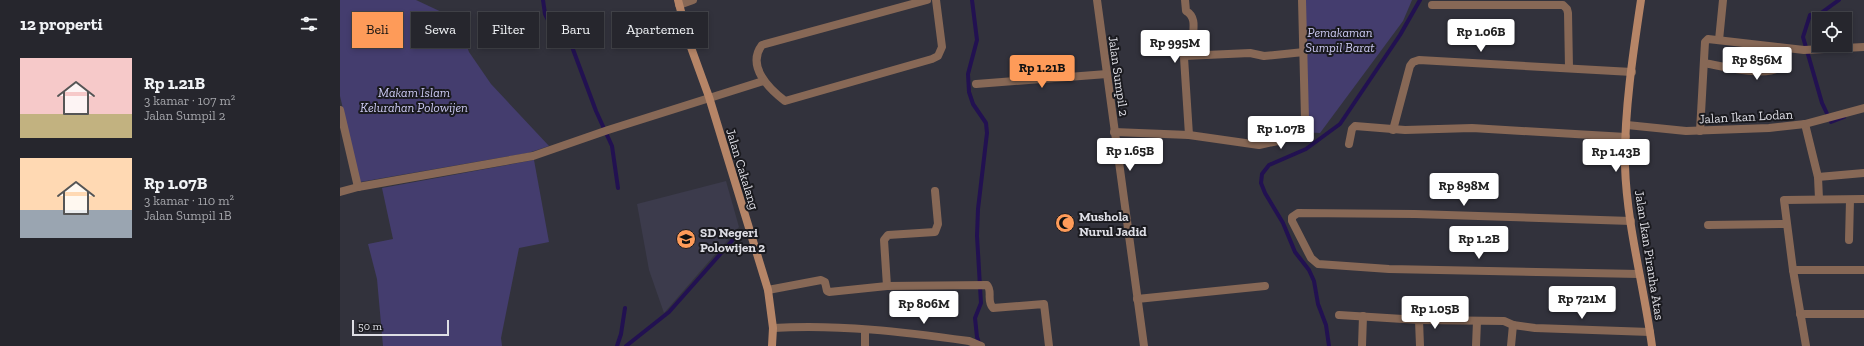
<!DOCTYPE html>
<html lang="id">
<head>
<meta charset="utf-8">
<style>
	body { margin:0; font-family:"Zilla Slab",serif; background:#2e2e35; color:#f1f3f6; height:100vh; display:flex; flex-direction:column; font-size:15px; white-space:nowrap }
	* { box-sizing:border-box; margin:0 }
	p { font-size:13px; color:#a4a5aa }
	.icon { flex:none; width:22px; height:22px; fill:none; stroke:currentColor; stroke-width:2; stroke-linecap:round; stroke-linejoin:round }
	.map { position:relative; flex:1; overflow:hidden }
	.panel { display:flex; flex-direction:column; background:#26262d; width:340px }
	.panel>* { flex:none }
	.hud { position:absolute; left:12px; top:12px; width:380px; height:36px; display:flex; gap:8px }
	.tools { position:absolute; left:1472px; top:12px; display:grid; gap:8px }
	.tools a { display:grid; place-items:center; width:40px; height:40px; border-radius:0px; background:#26262d; box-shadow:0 2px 6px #0003,0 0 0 1px #424349; font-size:20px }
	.scale { position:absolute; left:12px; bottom:10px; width:97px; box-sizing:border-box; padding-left:4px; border:2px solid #dedee5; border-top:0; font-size:11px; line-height:14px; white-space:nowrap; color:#dedee5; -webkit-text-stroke:3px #1a1a1f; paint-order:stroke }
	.price { position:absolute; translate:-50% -34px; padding:0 9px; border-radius:4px; background:#fff; color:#222; font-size:13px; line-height:26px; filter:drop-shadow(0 1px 2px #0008) }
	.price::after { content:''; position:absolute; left:50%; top:24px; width:12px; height:9px; margin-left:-6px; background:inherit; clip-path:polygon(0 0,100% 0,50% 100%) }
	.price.current { background:#fe9b59; color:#111 }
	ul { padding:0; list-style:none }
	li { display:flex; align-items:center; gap:12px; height:100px; padding:0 20px }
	li span { display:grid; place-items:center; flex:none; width:112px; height:80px; border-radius:0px; color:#555 }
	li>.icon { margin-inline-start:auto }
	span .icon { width:48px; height:48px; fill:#fffc; stroke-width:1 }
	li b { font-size:17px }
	h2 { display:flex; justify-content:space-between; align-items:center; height:48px; padding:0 20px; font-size:17px }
	.chip { padding:0 14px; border-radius:0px; background:#26262d; box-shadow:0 2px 6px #0003,0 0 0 1px #424349; font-size:14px; line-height:36px }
	.chip.current { background:#fe9b59; color:#111 }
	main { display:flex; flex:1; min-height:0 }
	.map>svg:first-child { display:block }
</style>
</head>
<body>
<main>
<section class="panel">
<h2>12 properti<svg class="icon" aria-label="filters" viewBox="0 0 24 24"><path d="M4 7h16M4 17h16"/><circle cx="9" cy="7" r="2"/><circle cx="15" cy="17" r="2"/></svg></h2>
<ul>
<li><span style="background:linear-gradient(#f6c9c9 70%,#c2b280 0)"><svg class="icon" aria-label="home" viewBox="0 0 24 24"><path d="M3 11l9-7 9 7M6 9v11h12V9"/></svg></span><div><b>Rp 1.21B</b><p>3 kamar · 107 m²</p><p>Jalan Sumpil 2</p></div></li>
<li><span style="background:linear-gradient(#ffd9b3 65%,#9aa5b1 0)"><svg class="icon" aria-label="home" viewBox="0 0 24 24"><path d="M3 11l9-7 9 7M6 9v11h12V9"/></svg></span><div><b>Rp 1.07B</b><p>3 kamar · 110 m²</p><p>Jalan Sumpil 1B</p></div></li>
</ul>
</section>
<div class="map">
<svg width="1524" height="346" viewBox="0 0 1524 346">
	<rect width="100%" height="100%" fill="#32323c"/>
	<!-- built -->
	<path fill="#3c3b4c" d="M386,181L399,227L324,313L309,270L297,204Z"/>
	<!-- green -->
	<g fill="#443d6e">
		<path d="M0,0H76L108,15L117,25L123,36L129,52L151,84L209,146L188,153L20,182L0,96Z"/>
		<path d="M959,0H1072L1063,21L980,133L962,132Z"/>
		<path d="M194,160L209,242L179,248L161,338L162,346H43L37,279L28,244L53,239L42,188Z"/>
	</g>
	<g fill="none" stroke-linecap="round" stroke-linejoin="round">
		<!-- stream -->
		<g stroke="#221151" stroke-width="4">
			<path d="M203,0L205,14L209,22L228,36L256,111L272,146L278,188"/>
			<path d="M632,0L637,40L628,74L629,92L633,104L646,123L647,133L638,209L637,236L641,303L635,318L637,337L640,346"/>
			<path d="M1499,0L1481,13L1470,15L1463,37L1482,103L1491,122L1504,117"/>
			<path d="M277,346L281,334L285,308"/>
			<path d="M286,346L329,312L398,234"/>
			<path d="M989,346L986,325L978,304L974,281L969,270L955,252L943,223L925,193L921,183L922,174L929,165L966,149L1000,124L1060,35L1080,0"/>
		</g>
		<!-- street -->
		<g stroke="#876856" stroke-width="8">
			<path d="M587,0L422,45C406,66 429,89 445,101L592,59L598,56L602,47L596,0"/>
			<path d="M757,0L804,346"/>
			<path d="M845,0L846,11C855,16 854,25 853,35L845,39L843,42L849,135"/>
			<path d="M339,5L353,0"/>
			<path d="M1092,5H1223L1227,9L1228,13L1229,68"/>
			<path d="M1379,40L1383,0"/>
			<path d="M844,56L910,53L924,56L964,52"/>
			<path d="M1364,63C1381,66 1423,77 1438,68L1441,48"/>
			<path d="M636,84L767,74"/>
			<path d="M0,110L18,187"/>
			<path d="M1465,124L1478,177L1479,199"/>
			<path d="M1287,125L1346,131L1429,128L1465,124L1524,108"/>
			<path d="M1053,130L1070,66L1073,62L1079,60L1292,72"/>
			<path d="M1360,131L1365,42L1368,39L1464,50L1524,47"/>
			<path d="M774,132L849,135L919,145L938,141L963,127L965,119L962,0"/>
			<path d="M1009,144L1012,129L1015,126L1065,130L1132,128L1286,137"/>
			<path d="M1478,177L1524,173"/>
			<path d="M0,192L18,187L193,156L268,130L423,81"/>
			<path d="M1291,221L1075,214L958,213L952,217V221L971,258L978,264L1049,269L1299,274"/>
			<path d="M1368,225L1446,224"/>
			<path d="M1509,240L1510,200"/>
			<path d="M1453,270H1524"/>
			<path d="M547,286L544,240L548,235L595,232L598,224L595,191"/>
			<path d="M428,290L481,280L485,282L487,291L489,292L547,286L647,285C653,291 646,301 653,308L704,304L709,346"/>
			<path d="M797,299L925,286"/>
			<path d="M1460,314H1524"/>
			<path d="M999,315L1079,320L1164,321L1173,325L1195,328L1310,332"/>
			<path d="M1079,320L1080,346"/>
			<path d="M433,328C499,324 564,332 629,341L641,346"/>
			<path d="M525,346V330"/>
			<path d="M1022,346L1023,316"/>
			<path d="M1136,346L1137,321"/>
			<path d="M1171,346L1173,325"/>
			<path d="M1466,346L1453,270L1444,200L1524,199"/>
		</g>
		<!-- secondary -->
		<g stroke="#b68567" stroke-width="8">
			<path d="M338,0L349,42L369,97L428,290L433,328L432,346"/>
			<path d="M1301,0C1293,53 1284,113 1285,166C1287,227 1304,286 1312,346"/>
		</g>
	</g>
	<!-- icons -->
	<defs>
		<symbol id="mosque-disc" viewBox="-11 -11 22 22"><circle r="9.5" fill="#fe9b59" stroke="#1a1a1f"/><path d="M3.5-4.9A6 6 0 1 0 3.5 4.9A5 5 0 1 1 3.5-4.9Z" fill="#111"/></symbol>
		<symbol id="school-disc" viewBox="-11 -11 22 22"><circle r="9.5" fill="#fe9b59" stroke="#1a1a1f"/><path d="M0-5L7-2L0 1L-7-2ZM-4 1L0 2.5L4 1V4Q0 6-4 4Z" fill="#111"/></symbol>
	</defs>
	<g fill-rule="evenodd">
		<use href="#mosque-disc" x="714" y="212" width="22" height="22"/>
		<use href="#school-disc" x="335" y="228" width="22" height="22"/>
	</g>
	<g text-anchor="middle" stroke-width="4" stroke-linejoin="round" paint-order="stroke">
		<!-- park labels -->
		<g font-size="13" font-style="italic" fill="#cac8f0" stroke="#1a1a1f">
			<text x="1000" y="37">Pemakaman<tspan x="1000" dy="15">Sumpil Barat</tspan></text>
			<text x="74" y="97">Makam Islam<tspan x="74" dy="15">Kelurahan Polowijen</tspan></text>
		</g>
		<!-- street labels -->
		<g font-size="13" fill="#dedee5" stroke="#1a1a1f">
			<text transform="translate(779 76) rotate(82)" y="5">Jalan Sumpil 2</text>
			<text transform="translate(1406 116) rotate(-3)" y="5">Jalan Ikan Lodan</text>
			<text transform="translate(403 169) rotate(73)" y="5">Jalan Cakalang</text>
			<text transform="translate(1310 255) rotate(81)" y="5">Jalan Ikan Piranha Atas</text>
		</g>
		<!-- poi labels -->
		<g font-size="13" font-weight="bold" fill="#dedee5" stroke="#1a1a1f" text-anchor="start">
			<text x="739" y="221">Mushola<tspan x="739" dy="15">Nurul Jadid</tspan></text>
			<text x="360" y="237">SD Negeri<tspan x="360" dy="15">Polowijen 2</tspan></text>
		</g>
	</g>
</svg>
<div class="tools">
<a><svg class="icon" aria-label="locate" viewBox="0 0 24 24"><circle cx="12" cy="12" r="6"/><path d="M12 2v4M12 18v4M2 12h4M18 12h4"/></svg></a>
</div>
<div class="scale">50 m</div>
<b class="price" style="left:1141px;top:53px">Rp 1.06B</b>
<b class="price" style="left:835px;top:64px">Rp 995M</b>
<b class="price" style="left:1417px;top:81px">Rp 856M</b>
<b class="price current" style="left:702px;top:89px">Rp 1.21B</b>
<b class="price" style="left:941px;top:150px">Rp 1.07B</b>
<b class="price" style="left:790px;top:172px">Rp 1.65B</b>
<b class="price" style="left:1276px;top:173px">Rp 1.43B</b>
<b class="price" style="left:1124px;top:207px">Rp 898M</b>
<b class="price" style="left:1139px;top:260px">Rp 1.2B</b>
<b class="price" style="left:1242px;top:320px">Rp 721M</b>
<b class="price" style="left:584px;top:325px">Rp 806M</b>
<b class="price" style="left:1095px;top:330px">Rp 1.05B</b>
<div class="hud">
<a class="chip current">Beli</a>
<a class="chip">Sewa</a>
<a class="chip">Filter</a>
<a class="chip">Baru</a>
<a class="chip">Apartemen</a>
</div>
</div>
</main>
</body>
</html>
